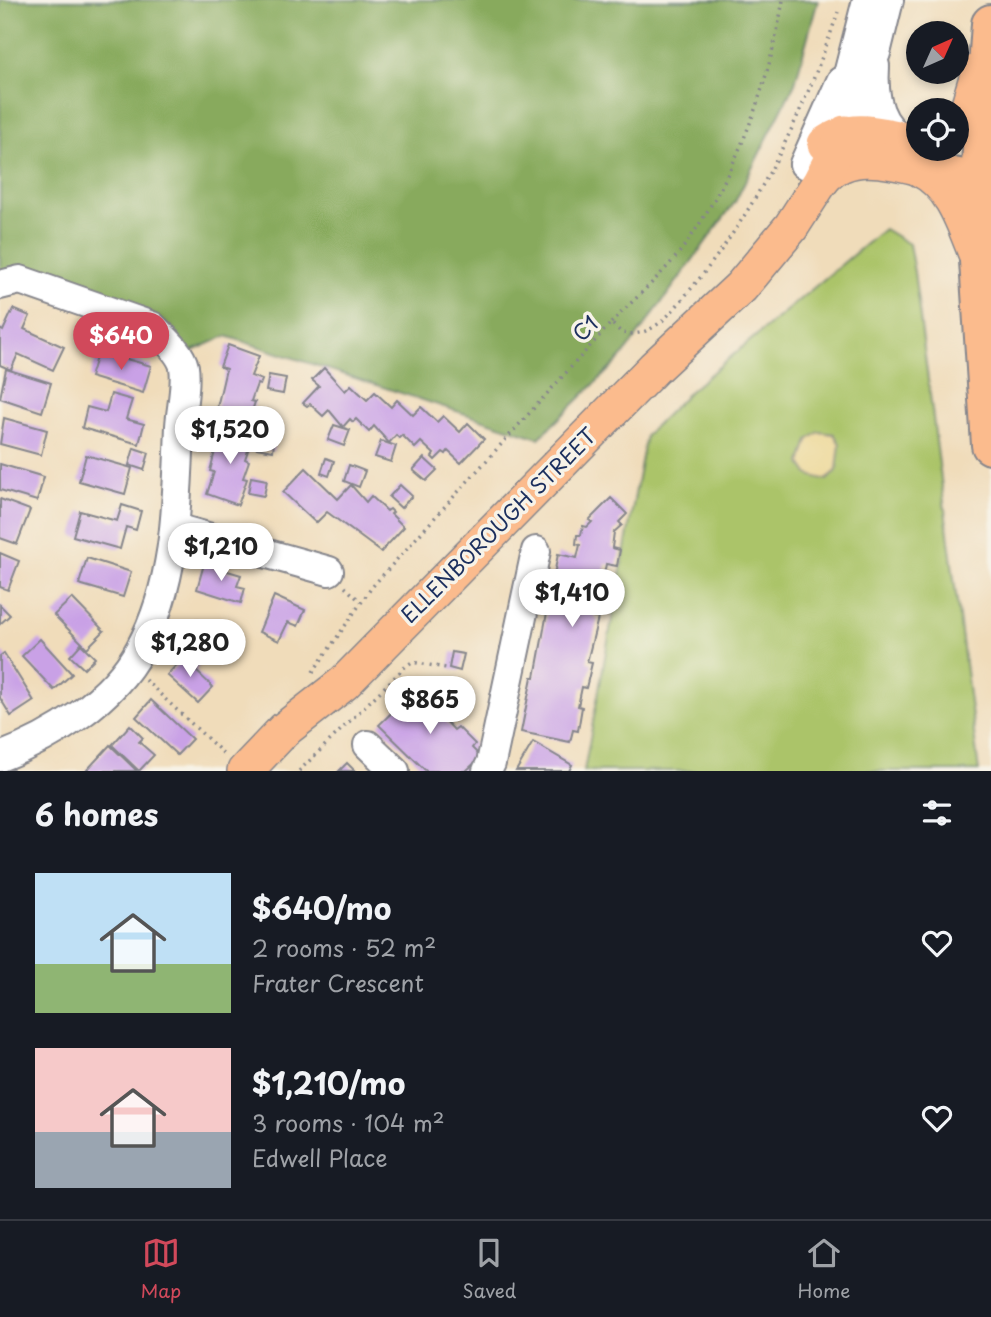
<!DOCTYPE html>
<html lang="en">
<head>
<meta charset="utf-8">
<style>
	body { margin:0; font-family:"Playpen Sans",sans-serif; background:#20242c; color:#f1f3f6; height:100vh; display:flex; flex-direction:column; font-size:26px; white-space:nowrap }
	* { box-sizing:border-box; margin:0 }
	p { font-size:23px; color:#9ea1a6 }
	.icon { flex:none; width:38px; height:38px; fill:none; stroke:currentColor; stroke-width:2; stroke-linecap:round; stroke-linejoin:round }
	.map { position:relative; height:771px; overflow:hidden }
	.panel { display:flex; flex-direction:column; background:#171b24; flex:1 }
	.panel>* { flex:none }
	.needle { width:46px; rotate:45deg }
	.controls { position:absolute; left:906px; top:21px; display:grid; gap:14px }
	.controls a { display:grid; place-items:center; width:63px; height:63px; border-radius:50%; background:#171b24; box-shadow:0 4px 10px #0003; font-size:35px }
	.price { position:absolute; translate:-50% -60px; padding:0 16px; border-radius:24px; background:#fff; color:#222; font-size:23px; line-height:46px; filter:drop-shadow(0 2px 4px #0008) }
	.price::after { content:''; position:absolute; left:50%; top:42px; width:21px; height:16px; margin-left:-10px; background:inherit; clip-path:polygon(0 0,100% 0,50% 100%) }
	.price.active { background:#d1495b; color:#fff }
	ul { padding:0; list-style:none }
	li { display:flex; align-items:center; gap:21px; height:175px; padding:0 35px }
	li span { display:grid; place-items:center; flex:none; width:196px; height:140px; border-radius:0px; color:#555 }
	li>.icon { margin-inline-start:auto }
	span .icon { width:84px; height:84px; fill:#fffc; stroke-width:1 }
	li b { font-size:30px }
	h2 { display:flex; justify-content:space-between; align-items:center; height:84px; padding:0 35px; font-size:30px }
	.dock { display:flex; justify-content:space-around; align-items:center; height:98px; border-top:2px solid #363941; background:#171b24; font-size:19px; color:#9ea1a6 }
	.dock a { display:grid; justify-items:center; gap:4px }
	.dock .active { color:#d1495b }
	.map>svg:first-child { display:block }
</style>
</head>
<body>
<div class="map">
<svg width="991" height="771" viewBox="0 0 991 771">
	<rect width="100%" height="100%" fill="#f7f3e8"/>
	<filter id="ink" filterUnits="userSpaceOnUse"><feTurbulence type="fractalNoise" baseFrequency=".0143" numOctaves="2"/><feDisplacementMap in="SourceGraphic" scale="14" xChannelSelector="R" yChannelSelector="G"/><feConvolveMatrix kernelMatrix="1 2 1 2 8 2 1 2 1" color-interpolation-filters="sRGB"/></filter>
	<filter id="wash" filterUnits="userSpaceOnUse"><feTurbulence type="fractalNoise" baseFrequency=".00686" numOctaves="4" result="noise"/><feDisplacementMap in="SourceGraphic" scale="28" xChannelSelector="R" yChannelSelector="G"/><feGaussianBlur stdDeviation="1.57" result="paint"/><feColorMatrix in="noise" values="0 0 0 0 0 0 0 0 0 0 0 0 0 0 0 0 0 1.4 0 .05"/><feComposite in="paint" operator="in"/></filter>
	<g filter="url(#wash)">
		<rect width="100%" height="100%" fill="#f0dcba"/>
		<!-- green -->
		<path fill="#abc469" stroke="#637a64" stroke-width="2" d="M884,229L909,244L914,272L979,771H584L646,435L690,391Z"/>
		<!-- forest -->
		<path fill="#88aa5d" stroke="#526c5e" stroke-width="2" d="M0,0H818L795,83L735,202L621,358L539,438L226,336L186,354L151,326L0,285Z"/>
		<!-- sand -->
		<path fill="#eeda9e" stroke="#84847e" stroke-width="2" d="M819,432L834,434L840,444L837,470L827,480L809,475L801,463L808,440Z"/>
		<g id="blocks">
			<!-- building -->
			<g fill="#c9a1e6">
				<path d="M13,309L30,316L24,329L64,347L53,370L18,354L11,370L0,365V329L3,331Z"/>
				<path d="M228,345L259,356L251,376L262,380L260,385L257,384L251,401L255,402L249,420L250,425L216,412L226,369L220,367Z"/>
				<path d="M98,351L151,366L143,393L90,377Z"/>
				<path d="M324,368L345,391L351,385L367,400L375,392L391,407L397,400L413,415L421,407L437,422L443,416L460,432L468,423L484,439L461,463L448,451L446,454L443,452L435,460L432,457L434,454L421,442L415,448L402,435L399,438L396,435L389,443L374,426L369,432L356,419L353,422L350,419L343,427L329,410L323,416L310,404L307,406L303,403L319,386L312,380Z"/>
				<path d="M6,369L51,383L42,412L0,398Z"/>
				<path d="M269,375L286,378L283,394L266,391Z"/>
				<path d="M111,394L132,400L126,419L144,424L139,444L82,428L87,407L106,412Z"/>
				<path d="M4,418L47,430L41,455L0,444Z"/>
				<path d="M260,420L277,423L276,431L259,429Z"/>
				<path d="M334,425L350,430L344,446L328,440Z"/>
				<path d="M221,427L256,439L255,443L251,442L245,459L249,461L243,478L247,479L238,505L207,494L214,472L210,471Z"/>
				<path d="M257,440L274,442L273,451L256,448Z"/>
				<path d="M381,441L396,446L391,462L375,457Z"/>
				<path d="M134,448L149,453L144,470L129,465Z"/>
				<path d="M86,455L132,468L125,494L79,481Z"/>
				<path d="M326,458L334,461L329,476L321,473Z"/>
				<path d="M424,458L437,470L426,481L413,470Z"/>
				<path d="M0,464L44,477L37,501L0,490Z"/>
				<path d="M349,465L365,471L359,487L344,481Z"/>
				<path d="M306,468L338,499L351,485L366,502L371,496L387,511L390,509L393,512L391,514L404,527L381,552L327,512L316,523L283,492Z"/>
				<path d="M251,477L267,480L264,496L248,493Z"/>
				<path d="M400,485L412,496L401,508L389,497Z"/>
				<path d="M611,498L627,514L619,522L622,525L614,532L612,548L620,550L617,566L606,564L604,574L609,575L604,598L601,597L598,609L596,608L594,618H598L587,662L592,663L586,688L582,687L578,706L582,707L578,731L573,730L570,742L521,732L532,677H535L558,554L577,558L580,545L576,544L577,535H581L583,526L587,527L592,522L589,520Z"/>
				<path d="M0,499L30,510L17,544L0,538Z"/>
				<path d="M122,505L141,511L136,530L126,527L120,549L73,536L80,511L117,521Z"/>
				<path d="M0,553L19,561L8,590L0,587Z"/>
				<path d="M87,558L131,572L123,597L79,584Z"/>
				<path d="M204,564L241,575L237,586L245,588L241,603L197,589Z"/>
				<path d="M274,596L305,610L298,626L288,622L279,641L259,632Z"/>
				<path d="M72,598L104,631L87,648L54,615Z"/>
				<path d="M0,605L10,615L0,624Z"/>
				<path d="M197,619L231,639L219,660L185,640Z"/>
				<path d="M40,639L72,674L54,690L22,656Z"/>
				<path d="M81,644L95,658L84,669L70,656Z"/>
				<path d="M452,652L464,654L460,671L449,668Z"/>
				<path d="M4,653L34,701L11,716L0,698V656Z"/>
				<path d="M187,654L199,665L195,670L213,687L198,703L167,675Z"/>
				<path d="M415,690L423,698L426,695L444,713L441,716L454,730L458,727L475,744L472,748L481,757L466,771H426L379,725Z"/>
				<path d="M151,700L192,739L177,755L136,717Z"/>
				<path d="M130,725L143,738L139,742L154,755L139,771L112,745Z"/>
				<path d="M533,742L572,765L569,771H516Z"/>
				<path d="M110,745L137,771H86Z"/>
				<path d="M347,763L355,771H339Z"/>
			</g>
		</g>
	</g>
	<g filter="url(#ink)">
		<use href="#blocks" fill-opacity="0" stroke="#86868c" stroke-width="2"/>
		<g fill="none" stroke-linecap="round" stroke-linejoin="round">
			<defs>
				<g id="minor">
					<path d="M875,66C873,94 878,127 906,140"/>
					<path d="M841,102L867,0"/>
					<path d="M845,133L876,53L889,0"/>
					<path d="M804,164L841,81"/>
					<path d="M0,285L20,280L152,326C162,336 181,352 184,367C187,385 181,408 180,426C177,501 177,581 140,649C113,700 53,737 0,757"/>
					<path d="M175,528L329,571"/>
					<path d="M368,745L395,771"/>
					<path d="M487,771L491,763L536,551"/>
				</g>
				<g id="major">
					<path d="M957,130L968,108L979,71"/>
					<path d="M825,144C854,123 886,137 919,142"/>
					<path d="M920,169C955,186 965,228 979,261"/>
					<path d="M821,181C857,133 931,180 980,178"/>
					<path d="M245,771L284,730L344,683L654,368L741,287L791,227L820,182L845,133"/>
				</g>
				<path id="highway" d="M991,24L980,178L979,261L991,445"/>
			</defs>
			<!-- minor casing -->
			<use href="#minor" stroke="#86868c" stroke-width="32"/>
			<!-- major casing -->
			<use href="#major" stroke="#86868c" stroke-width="38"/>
			<!-- highway casing -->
			<use href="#highway" stroke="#86868c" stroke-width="42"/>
			<!-- path -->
			<g stroke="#86868c" stroke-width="3.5" stroke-dasharray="2 5" stroke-linecap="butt">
				<path d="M611,323C636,297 667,271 688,241C739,168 768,87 783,0"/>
				<path d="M345,587L360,601"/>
				<path d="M313,672L372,587L611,323L622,333C654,339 672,311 690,290C759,208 804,113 838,12"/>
				<path d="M145,680L226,756"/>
				<path d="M299,771L406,666L412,662L446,668"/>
			</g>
			<!-- minor -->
			<use href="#minor" stroke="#fff" stroke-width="28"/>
			<!-- major -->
			<use href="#major" stroke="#fbbb8d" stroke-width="35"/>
			<!-- highway -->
			<use href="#highway" stroke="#fbbb8d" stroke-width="38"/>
		</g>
	</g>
	<g text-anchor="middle" stroke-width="7" stroke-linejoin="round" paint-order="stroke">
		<!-- street labels -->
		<g font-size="21" fill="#1b2f5e" stroke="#f7f3e8">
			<text transform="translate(586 329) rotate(-45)" y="7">C1</text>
			<text transform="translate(499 526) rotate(-45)" y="7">ELLENBOROUGH STREET</text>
		</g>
	</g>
</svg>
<div class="controls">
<a><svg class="needle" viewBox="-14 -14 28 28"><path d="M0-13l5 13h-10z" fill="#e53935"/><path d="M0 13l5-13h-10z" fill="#9ea1a6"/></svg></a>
<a><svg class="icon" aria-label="locate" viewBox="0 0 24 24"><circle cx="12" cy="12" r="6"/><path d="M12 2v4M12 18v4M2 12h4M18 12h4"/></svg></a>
</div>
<b class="price active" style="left:121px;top:372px">$640</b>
<b class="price" style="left:230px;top:466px">$1,520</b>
<b class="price" style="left:221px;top:583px">$1,210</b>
<b class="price" style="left:572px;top:629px">$1,410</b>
<b class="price" style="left:190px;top:679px">$1,280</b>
<b class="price" style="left:430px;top:736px">$865</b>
</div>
<section class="panel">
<h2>6 homes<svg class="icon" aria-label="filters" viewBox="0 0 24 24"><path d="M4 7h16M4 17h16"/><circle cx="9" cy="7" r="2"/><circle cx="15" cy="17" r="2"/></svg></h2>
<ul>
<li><span style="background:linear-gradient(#bfe0f5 65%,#8fb573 0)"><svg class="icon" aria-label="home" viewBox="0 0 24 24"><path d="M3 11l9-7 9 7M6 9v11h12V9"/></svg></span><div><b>$640/mo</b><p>2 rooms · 52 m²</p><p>Frater Crescent</p></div><svg class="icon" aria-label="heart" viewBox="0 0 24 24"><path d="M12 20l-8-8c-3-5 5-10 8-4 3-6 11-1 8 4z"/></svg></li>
<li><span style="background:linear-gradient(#f6c9c9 60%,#9aa5b1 0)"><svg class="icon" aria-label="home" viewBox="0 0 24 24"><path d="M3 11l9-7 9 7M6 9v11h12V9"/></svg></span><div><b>$1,210/mo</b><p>3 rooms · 104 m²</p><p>Edwell Place</p></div><svg class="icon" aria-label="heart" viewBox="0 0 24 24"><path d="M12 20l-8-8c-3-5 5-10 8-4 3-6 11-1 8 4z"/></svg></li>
</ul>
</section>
<nav class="dock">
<a class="active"><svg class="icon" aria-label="map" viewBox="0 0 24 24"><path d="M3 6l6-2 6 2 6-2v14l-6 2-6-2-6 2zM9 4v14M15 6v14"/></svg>Map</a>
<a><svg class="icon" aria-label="saved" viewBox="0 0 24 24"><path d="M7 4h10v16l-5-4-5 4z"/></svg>Saved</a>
<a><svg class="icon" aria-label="home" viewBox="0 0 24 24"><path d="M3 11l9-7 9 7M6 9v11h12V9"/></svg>Home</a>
</nav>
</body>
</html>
